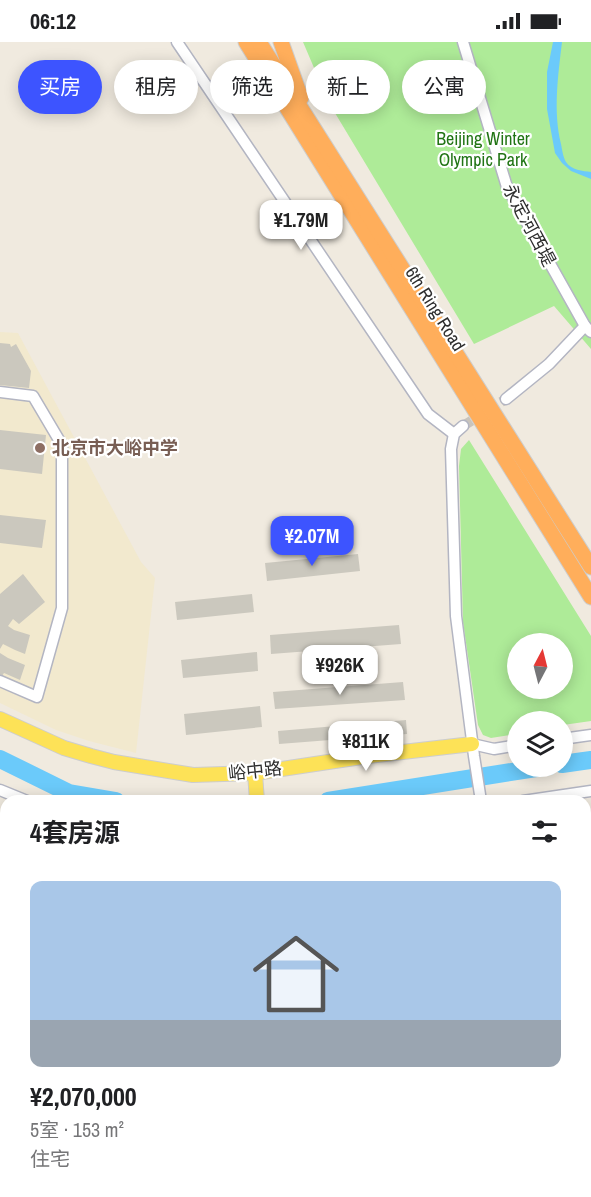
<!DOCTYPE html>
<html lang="zh">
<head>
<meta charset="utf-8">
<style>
	body { margin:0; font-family:"Archivo Narrow","Noto Sans SC",sans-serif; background:#f2f2f2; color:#202124; height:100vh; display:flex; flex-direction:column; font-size:22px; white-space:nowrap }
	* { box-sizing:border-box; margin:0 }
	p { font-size:20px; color:#757577 }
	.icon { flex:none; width:33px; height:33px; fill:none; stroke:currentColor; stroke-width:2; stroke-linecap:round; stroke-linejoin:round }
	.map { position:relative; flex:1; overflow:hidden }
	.sheet { position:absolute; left:0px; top:753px; width:591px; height:402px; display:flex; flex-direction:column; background:#fff; border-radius:18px 18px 0 0; box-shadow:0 3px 15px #0003 }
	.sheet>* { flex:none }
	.top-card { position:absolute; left:18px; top:18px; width:555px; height:54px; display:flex; gap:12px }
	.needle { width:39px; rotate:7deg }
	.controls { position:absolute; left:507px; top:591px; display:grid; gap:12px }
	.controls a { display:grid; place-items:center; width:66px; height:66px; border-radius:50%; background:#fff; box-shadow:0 3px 15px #0003; font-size:30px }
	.price { position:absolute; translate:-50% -51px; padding:0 14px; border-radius:12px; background:#fff; color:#222; font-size:20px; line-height:39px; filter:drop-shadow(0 2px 3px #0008) }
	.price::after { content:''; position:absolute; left:50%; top:36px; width:18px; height:14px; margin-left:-9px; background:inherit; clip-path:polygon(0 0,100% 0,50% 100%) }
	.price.current { background:#3d54ff; color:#fff }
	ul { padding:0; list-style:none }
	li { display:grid; align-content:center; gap:12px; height:318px; padding:0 30px }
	li span { display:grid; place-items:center; height:186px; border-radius:12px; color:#555 }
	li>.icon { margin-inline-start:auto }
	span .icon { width:108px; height:108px; fill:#fffc; stroke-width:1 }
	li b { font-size:26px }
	h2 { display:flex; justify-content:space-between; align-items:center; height:72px; padding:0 30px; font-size:26px }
	.tag { padding:0 21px; border-radius:27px; background:#fff; box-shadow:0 3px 15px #0003; font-size:21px; line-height:54px }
	.tag.current { background:#3d54ff; color:#fff }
	.status { display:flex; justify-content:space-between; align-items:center; height:42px; padding:0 30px; background:#fff; direction:ltr }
	.status svg { height:16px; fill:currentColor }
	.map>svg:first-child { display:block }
</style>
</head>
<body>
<div class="status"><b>06:12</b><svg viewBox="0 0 49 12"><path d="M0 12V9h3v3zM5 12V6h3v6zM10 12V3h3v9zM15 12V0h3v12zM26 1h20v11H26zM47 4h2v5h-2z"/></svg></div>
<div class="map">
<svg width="591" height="1155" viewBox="0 0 591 1155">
	<rect width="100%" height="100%" fill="#f0eadf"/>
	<!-- education -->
	<path fill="#f2e9ce" d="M0,290L18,291L141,520L155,536L136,711L89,699L56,688L0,661Z"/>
	<!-- green -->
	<g fill="#aeeb98" fill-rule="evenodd">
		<path d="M303,0H591V307L554,264L474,302L329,61Z"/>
		<path d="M469,398L591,594V679L563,683L562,680H518L517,692L491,696L483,693L478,683L463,580L459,424L461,407ZM518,602H562V646H518Z"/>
		<path d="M0,854L6,856V1118L0,1119Z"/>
	</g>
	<!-- water -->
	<path fill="#6bcafa" d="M553,0H562C558,34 553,69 561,102C562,107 563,115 566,120C571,128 583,129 591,130V137L571,129L562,121L555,111L547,67V30Z"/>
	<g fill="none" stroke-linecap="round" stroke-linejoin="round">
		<!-- river -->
		<g stroke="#6bcafa" stroke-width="18">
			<path d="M0,717L69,751L116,759"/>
			<path d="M562,722L591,718"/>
			<path d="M328,759L549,724"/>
		</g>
	</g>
	<!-- building -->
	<g fill="#cbc8be">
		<path d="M0,301L10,302L11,305L16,302L31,329L29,346L0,343Z"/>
		<path d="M0,388L46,393L42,432L0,427Z"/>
		<path d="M0,473L46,478L42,506L0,501Z"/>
		<path d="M358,512L360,529L267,539L265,521Z"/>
		<path d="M23,532L45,560L19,582L13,577L8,584L14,588L30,593L25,612L15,608L3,602L0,607V552Z"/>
		<path d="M252,552L254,570L177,578L175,560Z"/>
		<path d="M399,583L401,602L271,612L270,593Z"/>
		<path d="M257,610L258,629L183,636L181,618Z"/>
		<path d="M0,611L8,616L25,623L20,638L4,631L2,634L0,633Z"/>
		<path d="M403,640L405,658L275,667L273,650Z"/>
		<path d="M260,664L262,685L186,693L184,672Z"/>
		<path d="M406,678L407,692L279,702L278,689Z"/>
	</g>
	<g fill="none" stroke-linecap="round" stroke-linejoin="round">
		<!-- minor-tunnel -->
		<path stroke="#c9c4bc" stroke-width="10" stroke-dasharray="10 5" stroke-linecap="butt" d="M463,384L506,357"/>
		<defs>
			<g id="minor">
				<path d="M177,0L428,372L454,392"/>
				<path d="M463,0L507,145L585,284L591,290"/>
				<path d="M0,350L33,354L62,403V566L37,655L0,639"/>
				<path d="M506,357L549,322L585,284"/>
				<path d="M463,384L454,392L451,407L456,574L474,714L481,759"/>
				<path d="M562,697L591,693"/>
				<path d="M472,702L494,707L518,703"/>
				<path d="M0,748L27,759"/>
				<path d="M523,759L591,749"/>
			</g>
			<g id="major">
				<path d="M0,677L64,706L91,714L114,720L193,733L255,731L368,714L472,702"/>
				<path d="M255,731L257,759"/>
				<path d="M585,1027L591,1026"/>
				<path d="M585,1042L591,1041"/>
				<path d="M0,1137L6,1135"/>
				<path d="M0,1149L6,1147"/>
				<path d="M254,1149L257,1155"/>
			</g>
			<g id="highway">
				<path d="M246,0L591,555"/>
				<path d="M259,0L591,525"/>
				<path d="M281,0L301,56"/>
			</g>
		</defs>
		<!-- minor casing -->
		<use href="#minor" stroke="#b3b5c2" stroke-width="13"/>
		<!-- major casing -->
		<use href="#major" stroke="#cdcdcd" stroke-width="16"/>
		<!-- highway casing -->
		<use href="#highway" stroke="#cdcdcd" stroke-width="17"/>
		<!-- minor -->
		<use href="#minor" stroke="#fff" stroke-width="10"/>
		<!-- major -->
		<use href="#major" stroke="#fde257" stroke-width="14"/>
		<!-- highway -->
		<use href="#highway" stroke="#ffae5b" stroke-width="15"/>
	</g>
	<!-- markers -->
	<circle fill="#8d6e63" stroke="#fff" stroke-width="2" cx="40" cy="406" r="6"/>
	<g text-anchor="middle" stroke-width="4.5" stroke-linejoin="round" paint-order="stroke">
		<!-- park labels -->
		<g font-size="18" fill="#217414" stroke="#fff">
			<text x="483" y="103">Beijing Winter<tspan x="483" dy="21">Olympic Park</tspan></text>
		</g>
		<!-- street labels -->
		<g font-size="18" fill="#2e2e2e" stroke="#fff">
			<text transform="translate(529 183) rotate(62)" y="6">永定河西堤</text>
			<text transform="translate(435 267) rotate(58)" y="6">6th Ring Road</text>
			<text transform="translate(255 729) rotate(-6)" y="6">峪中路</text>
		</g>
		<!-- education labels -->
		<g font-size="18" font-weight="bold" fill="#785e54" stroke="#fff" text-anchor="start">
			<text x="52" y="412">北京市大峪中学</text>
		</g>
	</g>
</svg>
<div class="controls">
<a><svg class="needle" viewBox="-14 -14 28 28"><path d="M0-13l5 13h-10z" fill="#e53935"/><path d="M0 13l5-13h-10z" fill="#757577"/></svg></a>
<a><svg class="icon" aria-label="layers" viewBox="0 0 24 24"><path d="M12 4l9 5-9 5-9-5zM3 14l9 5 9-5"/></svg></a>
</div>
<b class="price" style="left:301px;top:209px">¥1.79M</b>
<b class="price current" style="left:312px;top:525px">¥2.07M</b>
<b class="price" style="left:340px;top:654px">¥926K</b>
<b class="price" style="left:366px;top:730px">¥811K</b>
<div class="top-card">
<a class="tag current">买房</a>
<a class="tag">租房</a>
<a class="tag">筛选</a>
<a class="tag">新上</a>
<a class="tag">公寓</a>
</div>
<section class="sheet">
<h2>4套房源<svg class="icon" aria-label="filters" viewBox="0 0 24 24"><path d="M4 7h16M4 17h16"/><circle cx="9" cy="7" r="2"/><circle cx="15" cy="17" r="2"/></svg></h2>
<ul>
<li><span style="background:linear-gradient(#a9c7e8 75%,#9aa5b1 0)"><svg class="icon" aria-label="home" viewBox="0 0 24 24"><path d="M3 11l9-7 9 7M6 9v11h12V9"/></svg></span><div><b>¥2,070,000</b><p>5室 · 153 m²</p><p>住宅</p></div></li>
</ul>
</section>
</div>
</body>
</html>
